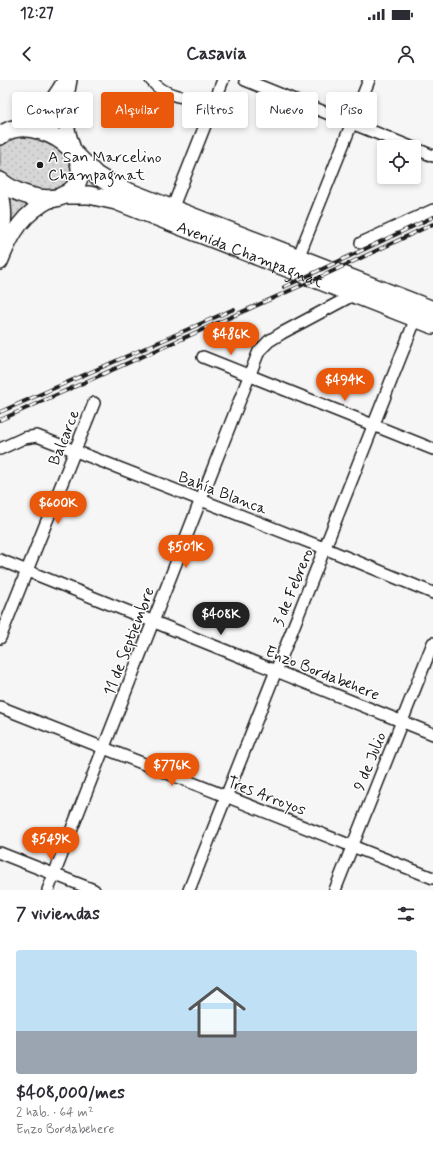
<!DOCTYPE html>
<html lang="es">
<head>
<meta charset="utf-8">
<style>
	body { margin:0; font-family:Mynerve,sans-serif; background:#f2f2f3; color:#2b2b33; height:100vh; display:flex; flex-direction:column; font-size:15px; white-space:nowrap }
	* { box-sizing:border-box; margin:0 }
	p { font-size:13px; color:#7c7c81 }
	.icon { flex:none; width:22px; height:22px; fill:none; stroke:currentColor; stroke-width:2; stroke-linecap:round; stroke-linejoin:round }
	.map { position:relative; height:810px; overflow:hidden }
	.side { display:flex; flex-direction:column; background:#fff; flex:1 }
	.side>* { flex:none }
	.hud { position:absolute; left:12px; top:12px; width:409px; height:36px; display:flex; gap:8px }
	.controls { position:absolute; left:377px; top:60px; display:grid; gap:8px }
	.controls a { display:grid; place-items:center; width:44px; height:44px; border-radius:4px; background:#fff; box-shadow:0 2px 6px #0003; font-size:20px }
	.price { position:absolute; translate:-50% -34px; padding:0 9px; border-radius:14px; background:#ea580c; color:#fff; font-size:13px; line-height:26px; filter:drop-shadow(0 1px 2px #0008) }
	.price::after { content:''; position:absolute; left:50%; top:24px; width:12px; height:9px; margin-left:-6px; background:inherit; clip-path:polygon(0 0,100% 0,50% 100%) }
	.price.active { background:#222; color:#fff }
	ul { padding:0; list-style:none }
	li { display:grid; align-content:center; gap:8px; height:212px; padding:0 16px }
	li+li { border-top:1px solid #e1e1e2 }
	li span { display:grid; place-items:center; height:124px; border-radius:4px; color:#555 }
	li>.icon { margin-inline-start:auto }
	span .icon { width:72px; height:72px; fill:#fffc; stroke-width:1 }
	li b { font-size:17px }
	h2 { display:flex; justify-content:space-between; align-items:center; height:48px; padding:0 16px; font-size:17px }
	.tag { padding:0 14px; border-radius:4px; background:#fff; box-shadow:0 2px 6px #0003; font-size:14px; line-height:36px }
	.tag.active { background:#ea580c; color:#fff }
	.status { display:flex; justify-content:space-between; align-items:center; height:28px; padding:0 20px; background:#fff; direction:ltr }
	.status svg { height:11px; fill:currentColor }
	header { display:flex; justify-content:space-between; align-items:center; height:52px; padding:0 16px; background:#fff; font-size:18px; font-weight:800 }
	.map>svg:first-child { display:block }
</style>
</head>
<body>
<div class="status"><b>12:27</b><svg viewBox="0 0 49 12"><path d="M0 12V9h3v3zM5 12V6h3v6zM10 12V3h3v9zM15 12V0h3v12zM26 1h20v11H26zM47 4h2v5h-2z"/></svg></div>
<header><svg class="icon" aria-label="back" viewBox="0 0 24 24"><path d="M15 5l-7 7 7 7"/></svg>Casavia<svg class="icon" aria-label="person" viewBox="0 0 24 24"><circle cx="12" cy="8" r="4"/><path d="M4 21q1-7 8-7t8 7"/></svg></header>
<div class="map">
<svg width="433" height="810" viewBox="0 0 433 810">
	<defs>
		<pattern id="grass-dots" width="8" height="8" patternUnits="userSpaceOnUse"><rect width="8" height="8" fill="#d6d6d6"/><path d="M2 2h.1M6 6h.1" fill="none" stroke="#b7b7b7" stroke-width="1.8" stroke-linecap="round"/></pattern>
	</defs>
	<rect width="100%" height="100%" fill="#f6f6f6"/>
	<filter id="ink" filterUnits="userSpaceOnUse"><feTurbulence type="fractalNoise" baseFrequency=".025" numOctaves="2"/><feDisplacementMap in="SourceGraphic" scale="8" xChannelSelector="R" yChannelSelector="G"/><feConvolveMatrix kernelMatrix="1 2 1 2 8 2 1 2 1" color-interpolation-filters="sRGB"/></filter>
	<g filter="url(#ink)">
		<!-- grass -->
		<g fill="url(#grass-dots)" stroke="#797979">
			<path d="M60,23L62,54L36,44L51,33Z"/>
			<path d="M25,53L60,65L75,88L65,108L34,113L0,93L1,64L5,60Z"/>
			<path d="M11,115L34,123L16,138L11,144L8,117Z"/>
		</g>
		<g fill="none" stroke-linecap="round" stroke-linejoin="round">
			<defs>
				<g id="minor">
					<path d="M151,0C167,20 192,18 215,19"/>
					<path d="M245,0L411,67"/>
					<path d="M414,68L433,76"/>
					<path d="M172,129L223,0"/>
					<path d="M361,163L433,130"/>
					<path d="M298,178L369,0"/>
					<path d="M203,277L433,369"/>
					<path d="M0,369L24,358L37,356L324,468L433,513"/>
					<path d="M0,480L433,654"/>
					<path d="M0,558L94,323"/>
					<path d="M0,627L433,798"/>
					<path d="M0,773L94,810"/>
					<path d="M48,810L259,271L269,261L282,253L355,214"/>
					<path d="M189,810L416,238"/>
					<path d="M335,810L433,563"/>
				</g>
				<g id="major">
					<path d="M69,0C63,30 63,43 74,72"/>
					<path d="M19,48C43,34 51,25 65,1"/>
					<path d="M0,109C4,125 6,141 0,158"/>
					<path d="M0,182C12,152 23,133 53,118"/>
				</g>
				<g id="highway">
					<path d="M0,56C12,46 26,46 41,51C60,57 86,74 79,98C77,105 72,111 66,114C47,126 15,113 0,101"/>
					<path d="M77,76L96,95L114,106L433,230"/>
					<path id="s1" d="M64,115H89L116,121L433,245"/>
				</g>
			</defs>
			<!-- minor casing -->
			<use href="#minor" stroke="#1c1c1c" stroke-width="14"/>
			<!-- major casing -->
			<use href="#major" stroke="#1c1c1c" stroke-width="18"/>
			<!-- highway casing -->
			<use href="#highway" stroke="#1c1c1c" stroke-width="20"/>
			<!-- minor -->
			<use href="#minor" stroke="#fff" stroke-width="11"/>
			<!-- major -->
			<use href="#major" stroke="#fff" stroke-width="15"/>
			<!-- highway -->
			<use href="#highway" stroke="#fff" stroke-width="17"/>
			<defs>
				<g id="rail">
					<path d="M284,207L433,137"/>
					<path d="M0,332L234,229"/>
					<path d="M0,340L316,199L433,144"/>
				</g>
			</defs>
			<!-- rail casing -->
			<use href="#rail" stroke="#1c1c1c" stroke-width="4"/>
			<!-- rail -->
			<use href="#rail" stroke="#fff" stroke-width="2.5" stroke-dasharray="8" stroke-linecap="butt"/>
		</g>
	</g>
	<!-- markers -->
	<circle fill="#1c1c1c" stroke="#fff" stroke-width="1.5" cx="40" cy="85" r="4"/>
	<g text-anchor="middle" stroke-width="3" stroke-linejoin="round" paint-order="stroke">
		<!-- poi labels -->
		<g font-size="16" fill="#1c1c1c" stroke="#fff" text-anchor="start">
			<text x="48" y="82">A San Marcelino<tspan x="48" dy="18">Champagnat</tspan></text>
		</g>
		<!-- street labels -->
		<g font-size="16" fill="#1c1c1c" stroke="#fff">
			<text dy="6" stroke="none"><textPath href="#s1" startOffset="197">Avenida Champagnat</textPath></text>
			<text transform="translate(63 357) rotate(-68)" y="6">Balcarce</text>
			<text transform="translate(223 412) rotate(21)" y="6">Bahía Blanca</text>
			<text transform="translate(292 507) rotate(-68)" y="6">3 de Febrero</text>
			<text transform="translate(128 561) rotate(-69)" y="6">11 de Septiembre</text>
			<text transform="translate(323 592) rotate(22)" y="6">Enzo Bordabehere</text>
			<text transform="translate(369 681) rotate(-68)" y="6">9 de Julio</text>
			<text transform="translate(267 715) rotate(21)" y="6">Tres Arroyos</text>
		</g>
	</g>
</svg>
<div class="controls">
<a><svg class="icon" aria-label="locate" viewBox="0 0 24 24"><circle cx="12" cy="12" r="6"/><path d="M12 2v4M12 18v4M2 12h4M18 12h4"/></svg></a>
</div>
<b class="price" style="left:231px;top:276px">$486K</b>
<b class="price" style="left:345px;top:322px">$494K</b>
<b class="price" style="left:58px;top:445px">$600K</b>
<b class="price" style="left:186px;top:489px">$501K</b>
<b class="price active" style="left:221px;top:556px">$408K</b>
<b class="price" style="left:172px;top:707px">$776K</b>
<b class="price" style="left:51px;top:781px">$549K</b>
<div class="hud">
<a class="tag">Comprar</a>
<a class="tag active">Alquilar</a>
<a class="tag">Filtros</a>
<a class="tag">Nuevo</a>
<a class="tag">Piso</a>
</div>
</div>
<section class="side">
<h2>7 viviendas<svg class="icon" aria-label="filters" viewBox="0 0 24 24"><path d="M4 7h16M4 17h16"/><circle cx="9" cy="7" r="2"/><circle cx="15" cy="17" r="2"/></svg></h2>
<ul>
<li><span style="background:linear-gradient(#bfe0f5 65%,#9aa5b1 0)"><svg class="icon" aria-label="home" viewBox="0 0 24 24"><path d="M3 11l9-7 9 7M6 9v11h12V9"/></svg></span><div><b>$408,000/mes</b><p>2 hab. · 64 m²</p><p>Enzo Bordabehere</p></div></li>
</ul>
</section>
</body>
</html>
